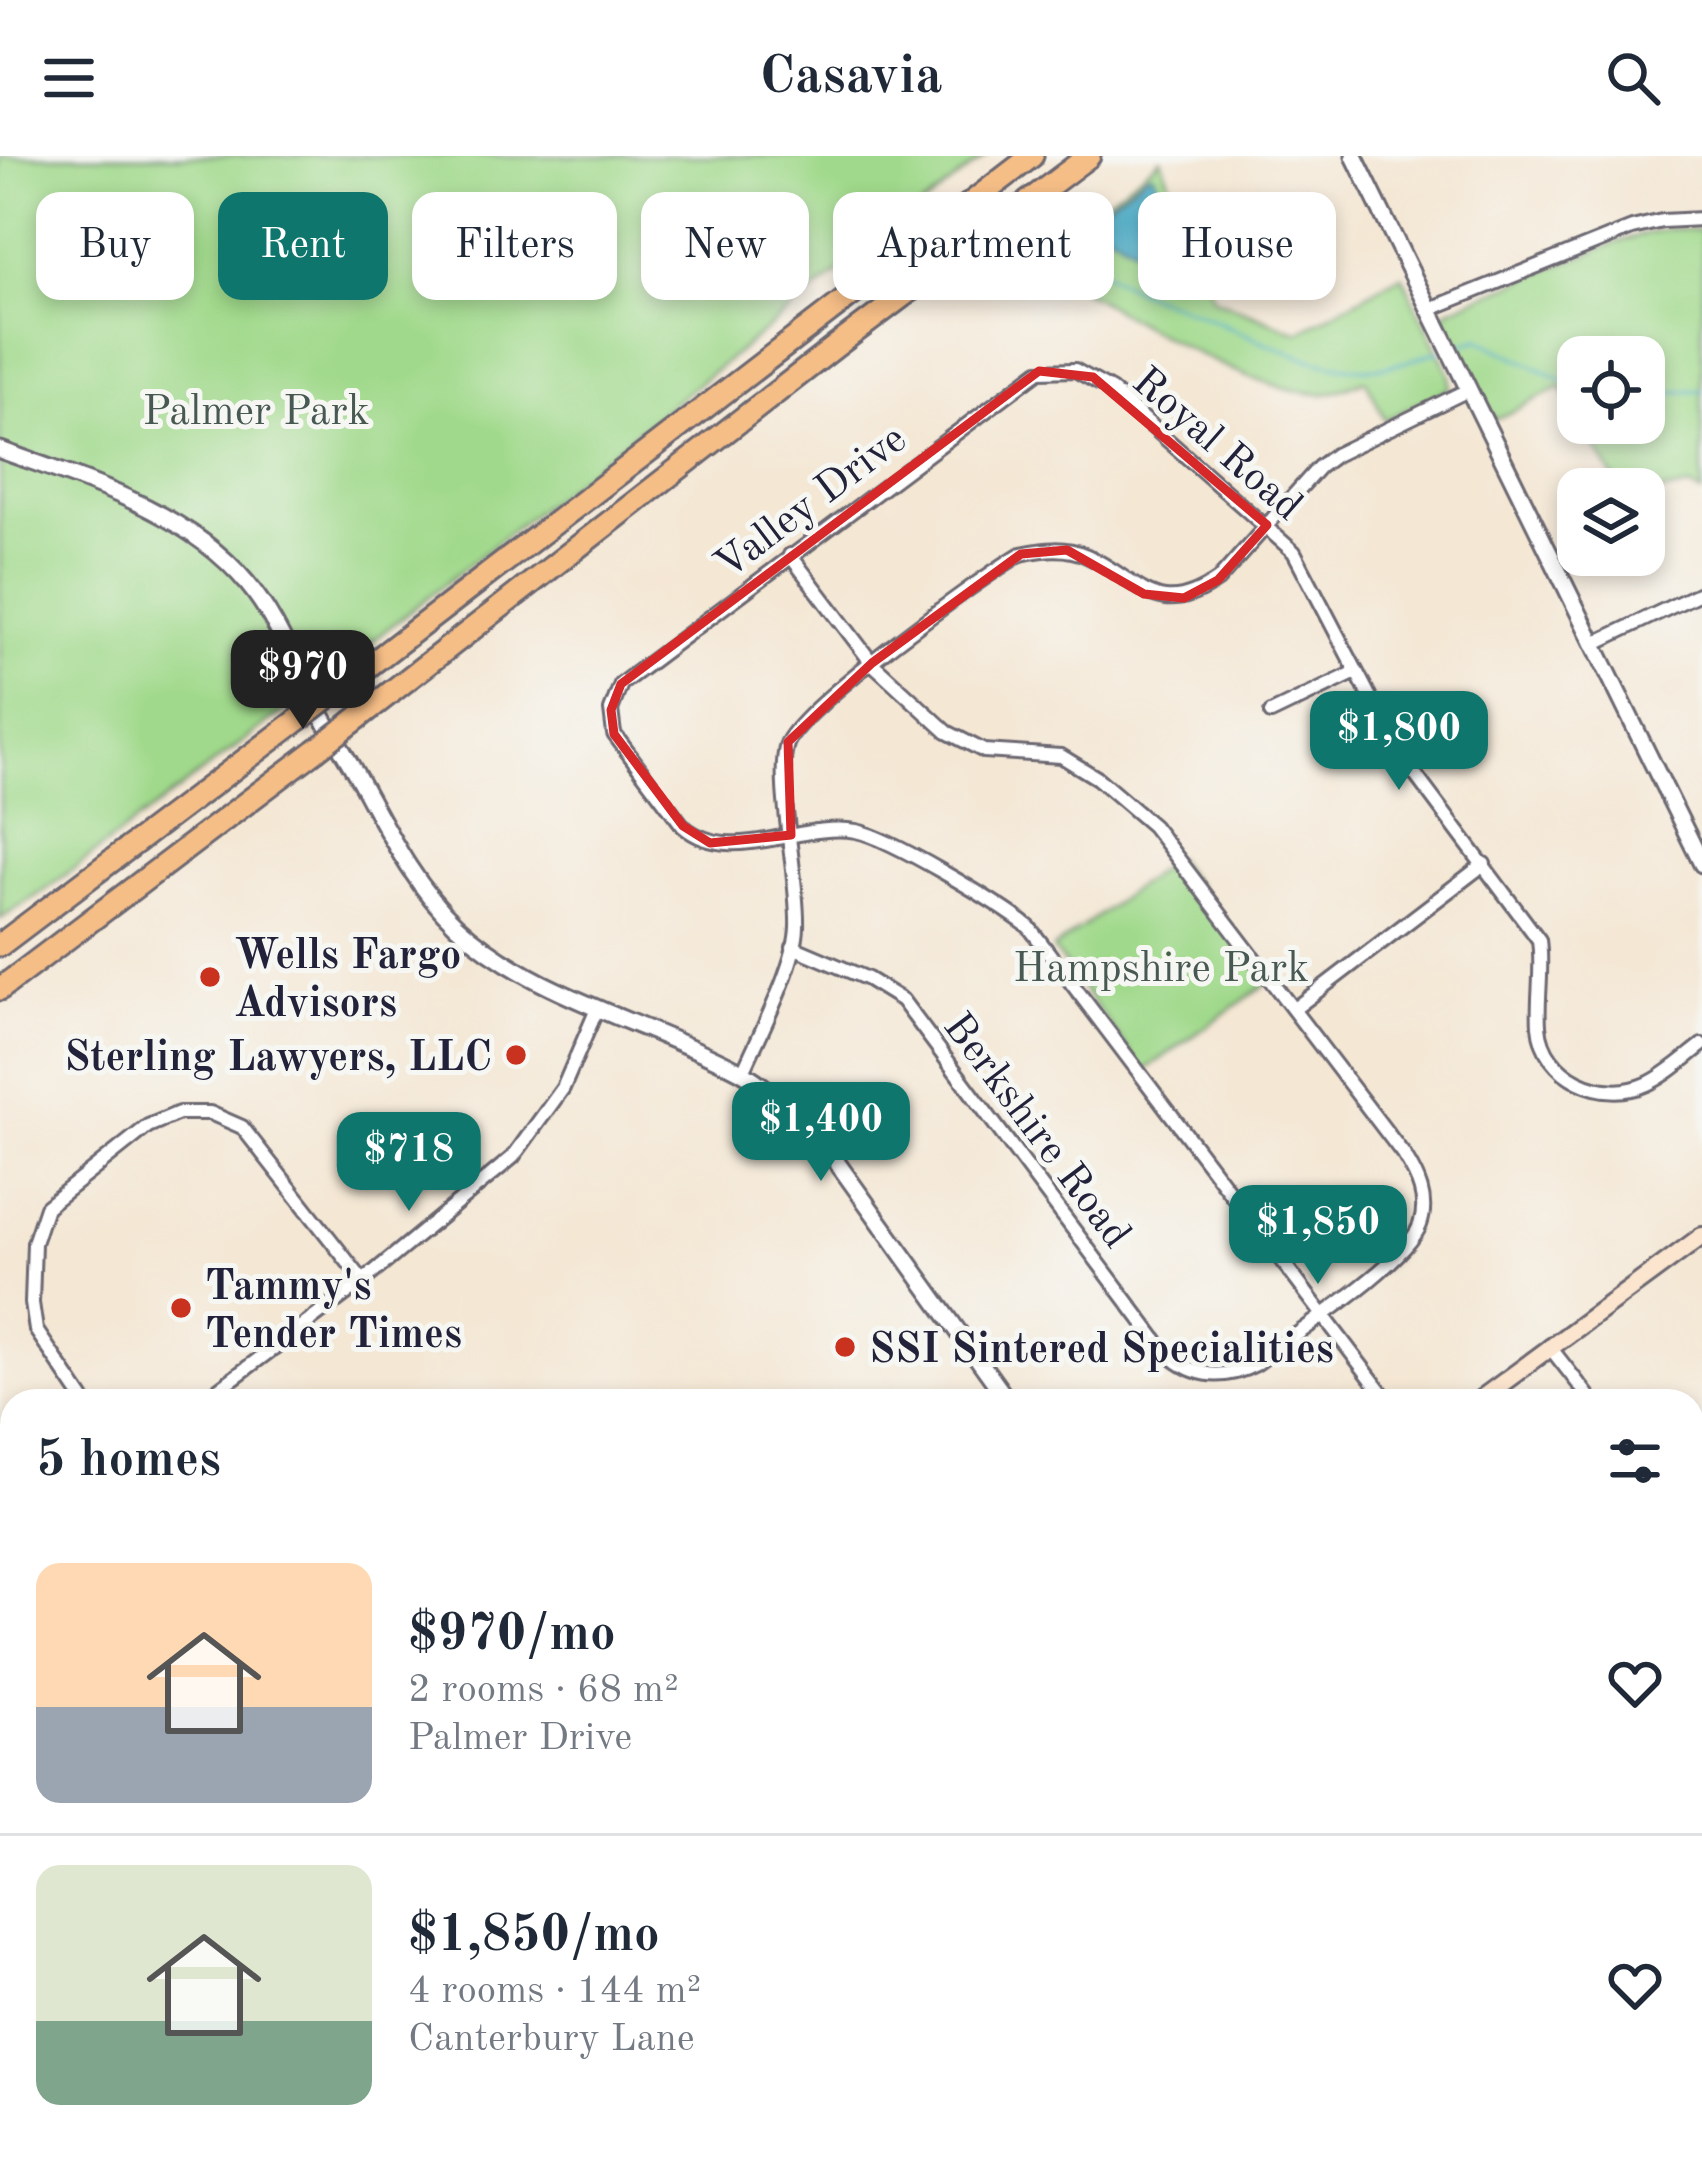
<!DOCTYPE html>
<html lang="en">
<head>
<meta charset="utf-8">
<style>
	body { margin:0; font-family:"Old Standard TT",serif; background:#f6f6f7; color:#1f2937; height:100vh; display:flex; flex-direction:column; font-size:45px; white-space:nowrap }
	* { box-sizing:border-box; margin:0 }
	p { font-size:39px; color:#747a83 }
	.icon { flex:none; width:66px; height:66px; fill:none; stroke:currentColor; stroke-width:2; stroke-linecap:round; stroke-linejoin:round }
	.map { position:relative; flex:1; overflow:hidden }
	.drawer { position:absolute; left:0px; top:1233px; width:1704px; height:771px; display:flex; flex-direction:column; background:#fff; border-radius:36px 36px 0 0; box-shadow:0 6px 18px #0003 }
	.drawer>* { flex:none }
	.hud { position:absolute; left:36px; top:36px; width:1632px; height:108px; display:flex; gap:24px }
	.controls { position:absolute; left:1557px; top:180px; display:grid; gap:24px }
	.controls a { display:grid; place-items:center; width:108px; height:108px; border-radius:24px; background:#fff; box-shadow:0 6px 18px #0003; font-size:60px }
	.price { position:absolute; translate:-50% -102px; padding:0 27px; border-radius:24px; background:#0f766e; color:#fff; font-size:39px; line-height:78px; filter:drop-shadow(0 3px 6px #0008) }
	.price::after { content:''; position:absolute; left:50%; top:72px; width:36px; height:27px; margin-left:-18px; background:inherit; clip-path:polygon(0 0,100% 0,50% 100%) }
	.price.selected { background:#222; color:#fff }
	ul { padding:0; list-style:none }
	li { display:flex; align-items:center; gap:36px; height:300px; padding:0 36px }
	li+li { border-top:3px solid #e0e1e3 }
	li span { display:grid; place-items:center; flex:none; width:336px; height:240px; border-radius:24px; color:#555 }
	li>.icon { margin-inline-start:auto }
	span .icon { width:144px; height:144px; fill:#fffc; stroke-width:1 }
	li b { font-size:51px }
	h2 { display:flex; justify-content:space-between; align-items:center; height:144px; padding:0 36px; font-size:51px }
	.tag { padding:0 42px; border-radius:24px; background:#fff; box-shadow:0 6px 18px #0003; font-size:42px; line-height:108px }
	.tag.selected { background:#0f766e; color:#fff }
	header { display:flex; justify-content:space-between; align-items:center; height:156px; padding:0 36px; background:#fff; font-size:54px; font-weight:700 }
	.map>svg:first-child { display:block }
</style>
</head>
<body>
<header><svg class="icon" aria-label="menu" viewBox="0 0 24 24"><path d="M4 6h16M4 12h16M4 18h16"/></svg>Casavia<svg class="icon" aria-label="search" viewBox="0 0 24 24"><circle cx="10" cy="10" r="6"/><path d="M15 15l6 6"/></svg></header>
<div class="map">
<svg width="1702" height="2002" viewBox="0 0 1702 2002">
	<rect width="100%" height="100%" fill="#f6f6f2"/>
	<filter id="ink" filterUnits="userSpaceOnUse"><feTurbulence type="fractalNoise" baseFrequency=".00833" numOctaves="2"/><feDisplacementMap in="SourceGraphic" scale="24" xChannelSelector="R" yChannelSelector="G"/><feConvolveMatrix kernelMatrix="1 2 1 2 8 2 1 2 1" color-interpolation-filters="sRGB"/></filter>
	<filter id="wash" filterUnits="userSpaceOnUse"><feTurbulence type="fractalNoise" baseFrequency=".004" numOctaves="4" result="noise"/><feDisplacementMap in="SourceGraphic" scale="48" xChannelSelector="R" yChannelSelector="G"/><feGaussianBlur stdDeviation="2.7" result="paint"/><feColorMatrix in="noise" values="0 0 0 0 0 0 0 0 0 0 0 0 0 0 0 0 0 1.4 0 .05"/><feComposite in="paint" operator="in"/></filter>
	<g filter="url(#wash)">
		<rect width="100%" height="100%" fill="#f4e7d4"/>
		<!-- green -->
		<g fill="#a0d98b" stroke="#617e63" stroke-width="3">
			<path d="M0,0H986L285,554L44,735L0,763Z"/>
			<path d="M1161,3L1213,142L1298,176L1402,119L1450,219V232L1385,264L1366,224C1353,228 1336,238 1322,238C1242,235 1100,145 1030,102Z"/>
			<path d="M1666,73L1702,74V338L1689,331L1644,340V333H1620L1582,267H1644V201H1578V260L1561,231L1494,264L1443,160L1449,153L1626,83Z"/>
			<path d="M1175,702L1269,826L1144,915L1053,793Z"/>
			<path d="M1702,1835V2002H1636L1628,1992H1692V1842Z"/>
		</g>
		<!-- water -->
		<path fill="#47abc7" stroke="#346681" stroke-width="3" d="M1149,17L1154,18C1164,51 1184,81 1186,116L1180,121L1092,66L1099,54Z"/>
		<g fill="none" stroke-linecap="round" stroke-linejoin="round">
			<!-- stream -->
			<g stroke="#47abc7" stroke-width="3">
				<path d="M1040,46C1062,72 1081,99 1109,119C1138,138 1171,146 1202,159C1258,182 1315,216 1377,212C1397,211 1420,200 1440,195"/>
				<path d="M1454,191L1479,183L1578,232"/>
				<path d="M1644,237L1702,235"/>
			</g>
		</g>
	</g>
	<g filter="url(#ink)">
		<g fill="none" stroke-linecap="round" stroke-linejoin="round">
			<defs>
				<g id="minor">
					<path d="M1428,154L1632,72L1662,65L1702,63"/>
					<path d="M790,399L872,507L947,576L984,595L1061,600L1097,622L1153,670L1404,999C1418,1021 1429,1044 1420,1069C1406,1107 1292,1180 1256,1208C1221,1226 1189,1221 1162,1192L902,844L868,823L793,791"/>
					<path d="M1593,488L1702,436"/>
					<path d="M1271,557L1356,516"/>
					<path d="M1294,853L1484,708"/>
					<path d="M743,916C759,879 796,809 797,771C799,723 775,625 787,588C800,552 980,422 1021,398C1044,393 1065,390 1087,400C1140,424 1156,467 1218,424L1319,311L1335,299L1468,234"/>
					<path d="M1549,1190L1592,1245"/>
					<path d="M84,1245L36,1174L32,1147L34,1087L46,1051L148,970L179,957H210L242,971L363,1125"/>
					<path d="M203,1245L363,1125L513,1001L563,932L597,853"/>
					<path d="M1388,1245L1029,771C998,747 891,682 856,675C800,665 730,711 683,670L614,578L611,554L621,528L1039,215L1075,214L1111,234L1294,396L1399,597L1539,784C1543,813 1537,841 1539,870C1543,921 1603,948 1647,928C1667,919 1685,902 1702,889"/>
					<path d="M0,1415L12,1393"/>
					<path d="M0,1507L12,1559"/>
					<path d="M0,1730L12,1719"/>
					<path d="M0,1746L12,1732"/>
					<path d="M807,1992L814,2002"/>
				</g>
				<g id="tertiary">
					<path d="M1354,0L1702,708"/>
					<path d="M0,294C86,325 186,354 247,427C274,459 291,501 310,538C325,568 344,596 360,625C387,674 415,731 456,769C535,842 647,865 740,915C771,932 798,962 823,987L1008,1245"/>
				</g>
				<g id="secondary">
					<path d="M1478,1245L1702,1080"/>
					<path d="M478,2002L491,1992"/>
				</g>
				<path id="primary" d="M0,1874L12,1891"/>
				<g id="trunk">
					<path d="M0,1847L12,1864"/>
					<path d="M0,1894L12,1911"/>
					<path d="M70,1992L77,2002"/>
					<path d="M104,1992L111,2002"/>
				</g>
				<g id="motorway">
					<path d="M331,539L1032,0"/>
					<path d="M354,565L836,190L1089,0"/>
					<path d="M0,789L298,564"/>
					<path d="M0,833L315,595"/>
				</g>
			</defs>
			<!-- minor casing -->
			<use href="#minor" stroke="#6c6771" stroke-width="18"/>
			<!-- tertiary casing -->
			<use href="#tertiary" stroke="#6c6771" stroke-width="21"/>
			<!-- secondary casing -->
			<use href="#secondary" stroke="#6c6771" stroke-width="22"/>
			<!-- primary casing -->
			<use href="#primary" stroke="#6c6771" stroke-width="24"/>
			<!-- trunk casing -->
			<use href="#trunk" stroke="#6c6771" stroke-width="24"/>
			<!-- motorway casing -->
			<use href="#motorway" stroke="#6c6771" stroke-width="27"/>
			<!-- minor -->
			<use href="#minor" stroke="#fff" stroke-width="12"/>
			<!-- tertiary -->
			<use href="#tertiary" stroke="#fff" stroke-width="15"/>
			<!-- secondary -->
			<use href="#secondary" stroke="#fbe5cf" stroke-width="16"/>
			<!-- primary -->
			<use href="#primary" stroke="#f6be87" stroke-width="18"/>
			<!-- trunk -->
			<use href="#trunk" stroke="#f6be87" stroke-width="18"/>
			<!-- motorway -->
			<use href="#motorway" stroke="#f6be87" stroke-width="21"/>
			<defs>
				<g id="motorway-bridge">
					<path d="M298,564L331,539"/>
					<path d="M315,595L354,565"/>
				</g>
			</defs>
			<!-- motorway-bridge casing -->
			<use href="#motorway-bridge" stroke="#6c6771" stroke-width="27" stroke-linecap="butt"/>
			<!-- motorway-bridge -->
			<use href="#motorway-bridge" stroke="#f6be87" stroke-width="21"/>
		</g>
	</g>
	<!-- marked area -->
	<path fill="none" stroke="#d62828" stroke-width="9" stroke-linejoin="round" d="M1039,215L1093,221L1267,369L1218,424L1184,442L1144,438L1067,394L1021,398L872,507L788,586L791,679L710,687L683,670L614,578L611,554L621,528Z"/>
	<!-- markers -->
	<g fill="#c8321e" stroke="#f6f6f2" stroke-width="4.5">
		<circle cx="210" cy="821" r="12"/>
		<circle cx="516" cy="899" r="12"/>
		<circle cx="181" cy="1152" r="12"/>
		<circle cx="845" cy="1191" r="12"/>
	</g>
	<g text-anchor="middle" stroke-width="10" stroke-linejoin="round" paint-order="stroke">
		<!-- park labels -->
		<g font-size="42" fill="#485953" stroke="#f6f6f2">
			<text x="256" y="268">Palmer Park</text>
			<text x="1161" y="825">Hampshire Park</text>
		</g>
		<!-- street labels -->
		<g font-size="42" fill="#22223b" stroke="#f6f6f2">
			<text transform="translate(1219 286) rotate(41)" y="15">Royal Road</text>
			<text transform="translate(809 344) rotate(-37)" y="15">Valley Drive</text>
			<text transform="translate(1039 973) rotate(53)" y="15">Berkshire Road</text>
		</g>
		<!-- poi labels -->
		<g font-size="42" font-weight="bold" fill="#22223b" stroke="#f6f6f2" text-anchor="start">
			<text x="234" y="812">Wells Fargo<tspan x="234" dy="48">Advisors</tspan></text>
			<text x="492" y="914" text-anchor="end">Sterling Lawyers, LLC</text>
			<text x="205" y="1143">Tammy's<tspan x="205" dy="48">Tender Times</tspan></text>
			<text x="869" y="1206">SSI Sintered Specialities</text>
		</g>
	</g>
</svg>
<div class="controls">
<a><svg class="icon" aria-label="locate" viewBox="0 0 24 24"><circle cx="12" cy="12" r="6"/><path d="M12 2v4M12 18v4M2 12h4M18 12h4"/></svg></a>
<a><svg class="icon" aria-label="layers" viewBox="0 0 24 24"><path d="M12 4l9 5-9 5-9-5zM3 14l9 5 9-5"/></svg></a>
</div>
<b class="price selected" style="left:303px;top:576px">$970</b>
<b class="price" style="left:1399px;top:637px">$1,800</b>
<b class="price" style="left:821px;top:1028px">$1,400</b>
<b class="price" style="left:409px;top:1058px">$718</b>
<b class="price" style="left:1318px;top:1131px">$1,850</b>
<div class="hud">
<a class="tag">Buy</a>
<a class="tag selected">Rent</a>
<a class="tag">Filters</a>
<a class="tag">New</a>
<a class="tag">Apartment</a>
<a class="tag">House</a>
</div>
<section class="drawer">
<h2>5 homes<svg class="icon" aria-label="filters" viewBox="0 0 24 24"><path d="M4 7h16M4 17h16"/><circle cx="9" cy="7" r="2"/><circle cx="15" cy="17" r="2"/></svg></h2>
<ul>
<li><span style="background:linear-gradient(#ffd9b3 60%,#9aa5b1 0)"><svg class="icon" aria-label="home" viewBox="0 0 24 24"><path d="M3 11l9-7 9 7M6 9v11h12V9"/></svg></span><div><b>$970/mo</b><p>2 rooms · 68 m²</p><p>Palmer Drive</p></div><svg class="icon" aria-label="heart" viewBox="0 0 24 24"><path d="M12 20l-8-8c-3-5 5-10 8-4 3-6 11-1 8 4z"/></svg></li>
<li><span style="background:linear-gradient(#dfe7d0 65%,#7fa58c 0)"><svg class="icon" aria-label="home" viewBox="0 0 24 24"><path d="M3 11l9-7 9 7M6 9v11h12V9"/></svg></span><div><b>$1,850/mo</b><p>4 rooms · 144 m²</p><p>Canterbury Lane</p></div><svg class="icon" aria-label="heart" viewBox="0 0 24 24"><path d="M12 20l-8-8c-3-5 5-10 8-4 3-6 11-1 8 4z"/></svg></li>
</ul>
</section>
</div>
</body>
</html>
